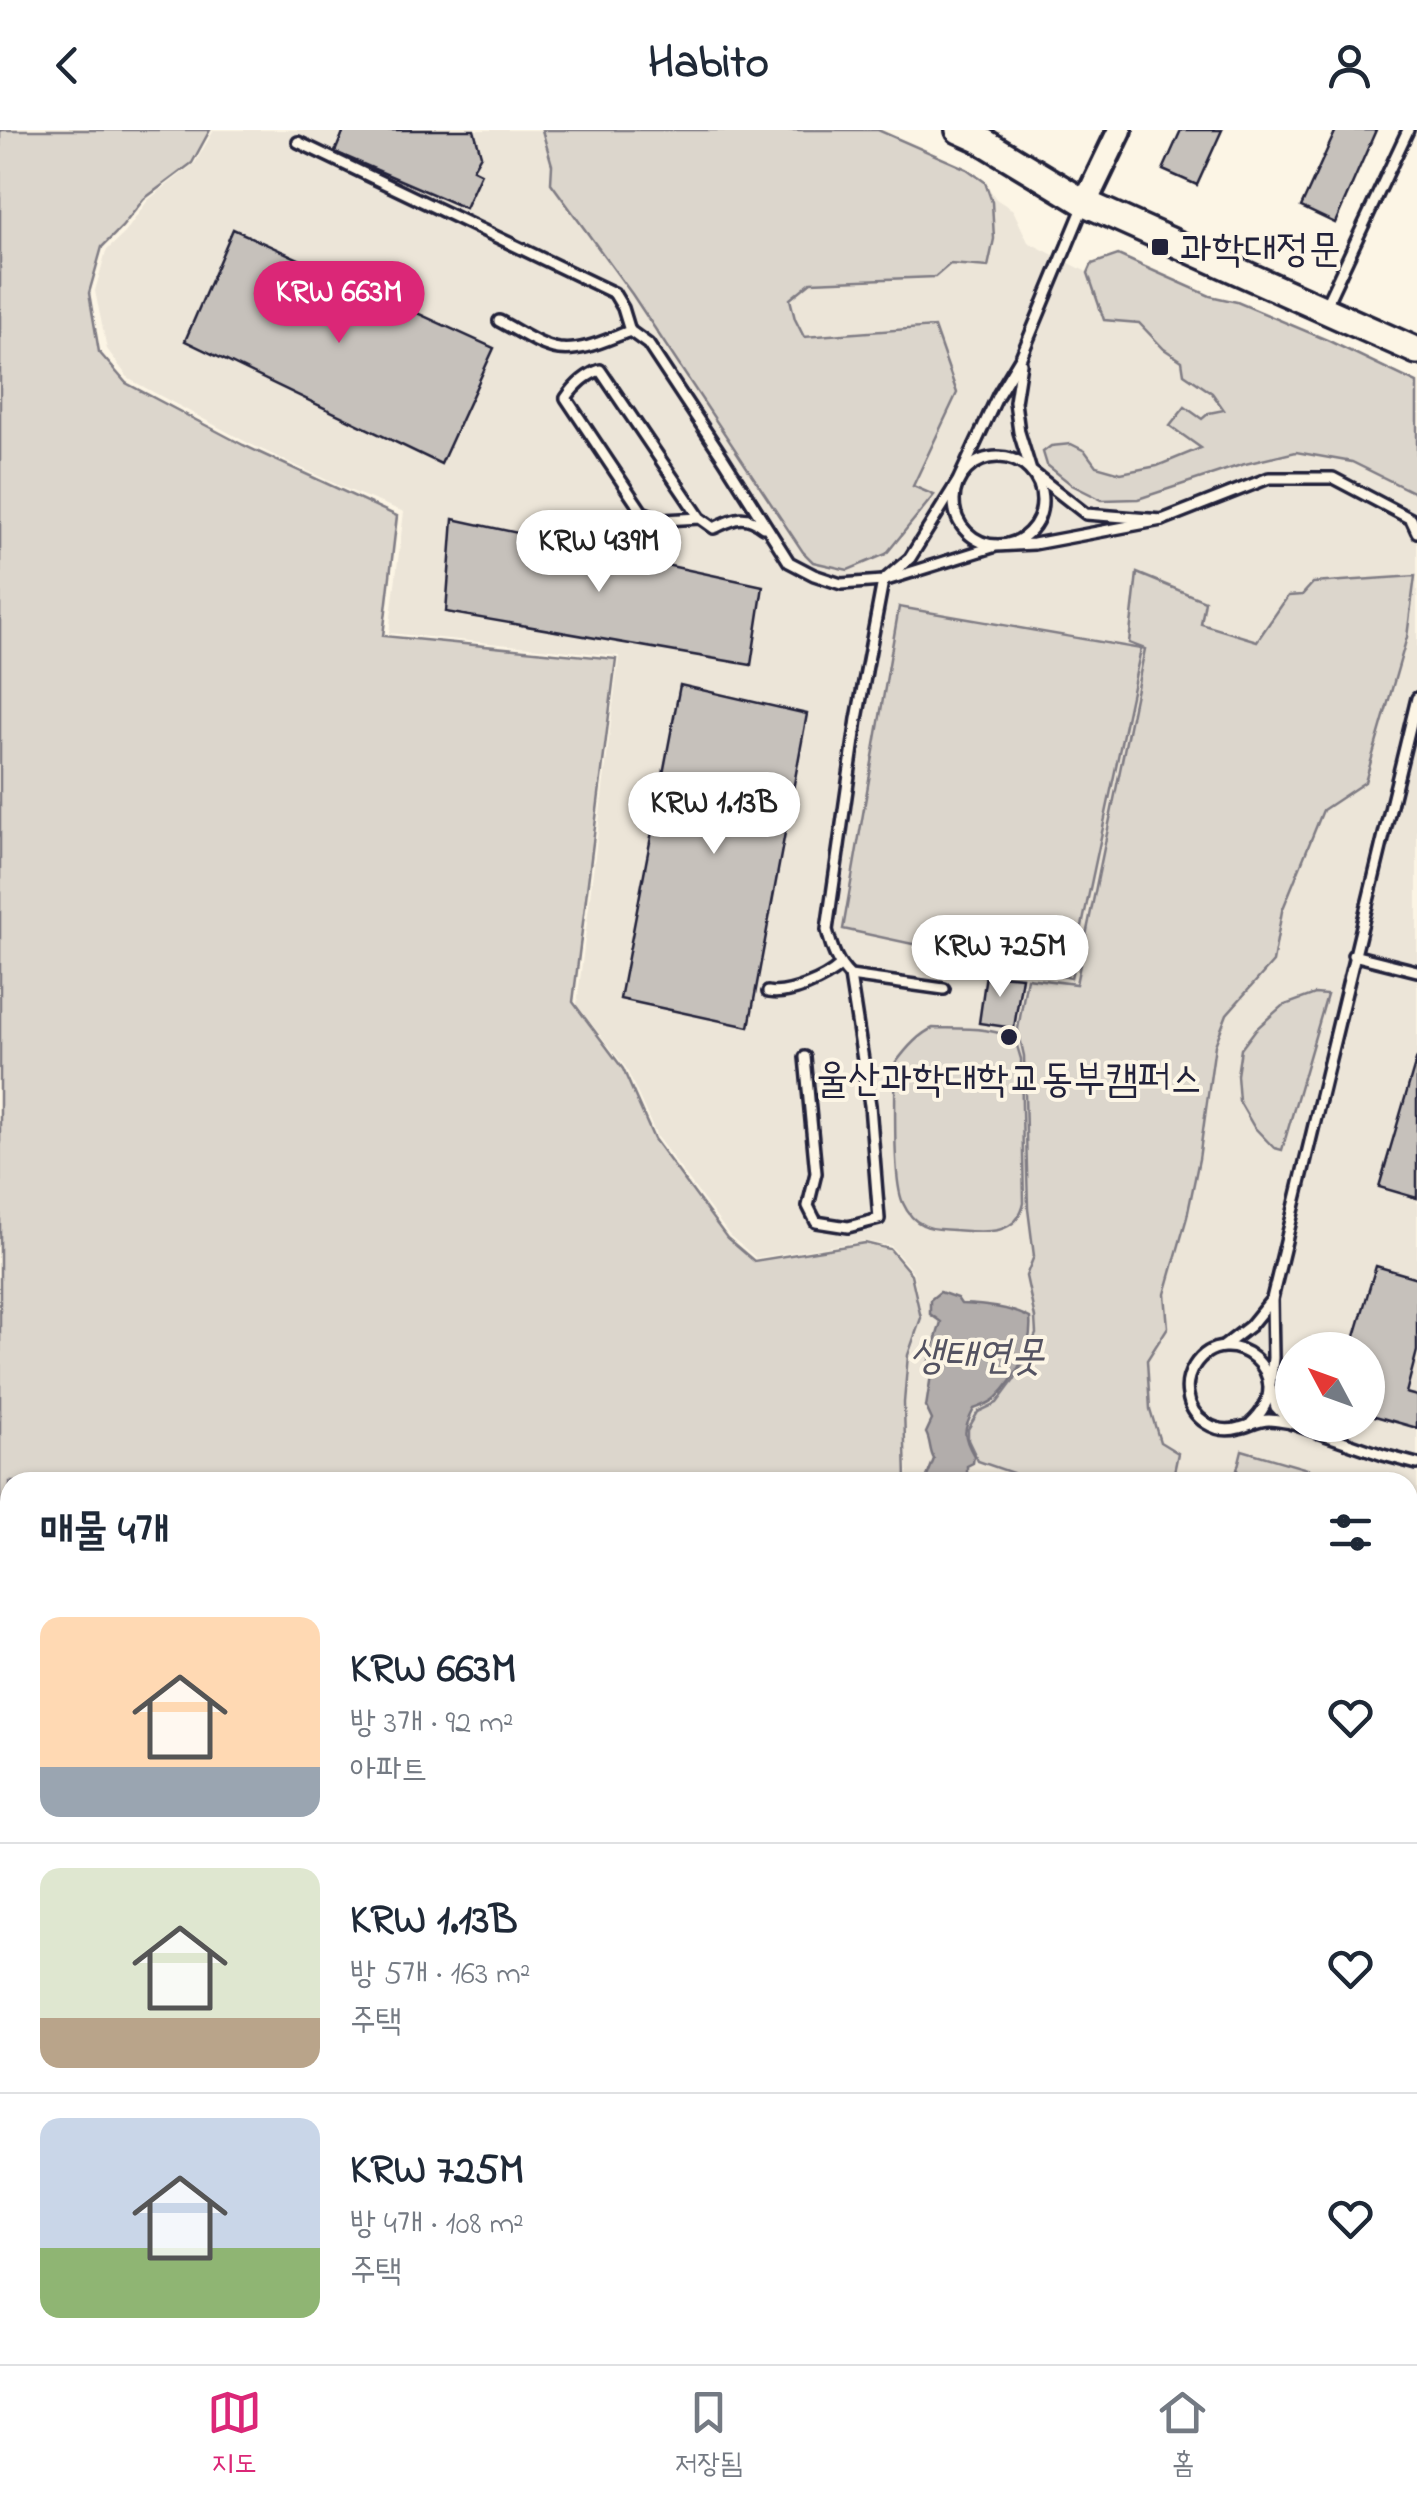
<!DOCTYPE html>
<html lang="ko">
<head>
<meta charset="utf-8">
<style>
	body { margin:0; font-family:"Indie Flower","Poor Story",sans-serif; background:#f2f2f3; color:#1f2937; height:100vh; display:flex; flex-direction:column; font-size:38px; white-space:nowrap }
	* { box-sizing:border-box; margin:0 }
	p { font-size:32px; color:#747a83 }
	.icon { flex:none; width:55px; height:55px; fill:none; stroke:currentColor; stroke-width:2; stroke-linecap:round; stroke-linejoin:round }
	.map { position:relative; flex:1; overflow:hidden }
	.drawer { position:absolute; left:0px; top:1342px; width:1418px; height:892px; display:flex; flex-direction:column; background:#fff; border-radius:30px 30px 0 0; box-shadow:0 2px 8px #0004 }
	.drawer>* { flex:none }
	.needle { width:65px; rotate:311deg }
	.tools { position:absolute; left:1275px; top:1202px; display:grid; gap:20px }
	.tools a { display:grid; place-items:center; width:110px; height:110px; border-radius:50%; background:#fff; box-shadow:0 2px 8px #0004; font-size:50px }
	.price { position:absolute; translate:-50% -85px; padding:0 22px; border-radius:35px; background:#fff; color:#222; font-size:32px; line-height:65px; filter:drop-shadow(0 2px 5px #0008) }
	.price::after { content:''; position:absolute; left:50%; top:60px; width:30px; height:22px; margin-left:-15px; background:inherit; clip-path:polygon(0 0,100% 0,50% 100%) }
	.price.selected { background:#db2777; color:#fff }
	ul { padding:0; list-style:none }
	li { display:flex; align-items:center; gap:30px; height:250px; padding:0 40px }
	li+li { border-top:2px solid #e0e1e3 }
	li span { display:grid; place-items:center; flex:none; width:280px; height:200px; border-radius:20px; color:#555 }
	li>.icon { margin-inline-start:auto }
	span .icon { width:120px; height:120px; fill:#fffc; stroke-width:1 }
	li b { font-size:42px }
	h2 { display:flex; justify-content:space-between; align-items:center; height:120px; padding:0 40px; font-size:42px }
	header { display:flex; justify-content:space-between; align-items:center; height:130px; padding:0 40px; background:#fff; font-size:45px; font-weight:800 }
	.tab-bar { display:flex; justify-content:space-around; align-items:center; height:140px; border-top:2px solid #e0e1e3; background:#fff; font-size:28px; color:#747a83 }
	.tab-bar a { display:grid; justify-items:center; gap:5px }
	.tab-bar .selected { color:#db2777 }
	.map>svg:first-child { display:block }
</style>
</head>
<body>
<header><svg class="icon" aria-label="back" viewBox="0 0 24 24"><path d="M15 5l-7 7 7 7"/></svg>Habito<svg class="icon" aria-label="person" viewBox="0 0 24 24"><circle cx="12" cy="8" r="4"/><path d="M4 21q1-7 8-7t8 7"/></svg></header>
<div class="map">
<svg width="1417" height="2234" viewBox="0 0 1417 2234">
	<rect width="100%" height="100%" fill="#fcf5e5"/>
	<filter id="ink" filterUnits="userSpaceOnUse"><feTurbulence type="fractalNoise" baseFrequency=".01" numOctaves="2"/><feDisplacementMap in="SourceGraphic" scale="20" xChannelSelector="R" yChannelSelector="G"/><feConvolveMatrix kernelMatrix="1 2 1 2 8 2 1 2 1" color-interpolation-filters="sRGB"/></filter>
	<g filter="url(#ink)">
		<!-- built -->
		<path fill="#ece5d8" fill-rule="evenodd" d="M214,0H878L967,39L985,52L996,69L1013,80L1028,112L1087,142L1092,134L1118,125L1210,166L1237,172L1327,210L1417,253V1798L1408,1795V1352H908L905,1273L910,1225L922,1188L913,1142L891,1116L864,1111L756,1128L730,1106L657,1007L626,938L577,875L619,526L389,503L404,382L346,359L248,313L129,249L107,219L95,161L106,121L125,103L148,70L195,33ZM1292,1220H1368V1295H1292Z"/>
		<!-- green -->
		<g fill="#dcd6cc" stroke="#7f7c84" stroke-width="2.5">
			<path d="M0,0H210L192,33L144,69L122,97L102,117L89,163L99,222L126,253L243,315L397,386L383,506L616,529L573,872L623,939L654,1009L727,1108L754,1131L865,1113L890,1119L911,1144L921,1188L908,1225L904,1273L906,1352H10V2225H1408V1811L1417,1814V2234H0Z"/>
			<path d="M542,0H878L967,39L985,52L992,72L994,109L988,137L950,134L935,147L811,152L790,169L795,189L804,207L934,197L957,263L913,356L934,365L886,424L848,440L813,432L803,422L632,164L551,53L552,35Z"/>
			<path d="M1118,125L1210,166L1237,172L1327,210L1417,253V364L1352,332L1296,322L1241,335L1138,369L1102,370L1072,355L1047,335L1043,322L1051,316L1071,314L1085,321L1096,336L1121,343L1157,336L1201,318L1170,296L1185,277L1202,289L1209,283L1224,280L1212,263L1184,244L1182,231L1164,219L1139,193L1104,190L1088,143L1092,134Z"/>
			<path d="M1137,443L1205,471L1201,494L1257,511L1288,466L1302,465L1313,453L1415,446L1407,507L1365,652L1323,680L1282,781L1273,832L1227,884L1215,915L1199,1029L1187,1087L1165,1164L1168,1197L1147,1230L1150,1279L1160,1312L1178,1323L1172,1352H1022L1013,1343L978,1331L968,1310V1299L978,1282L997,1273L1017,1246L1036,1204L1035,1188L1026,1146L1034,1126L1028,1079L1024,926L1018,899L1027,848L1076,854L1145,519L1129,513Z"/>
			<path d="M899,477L1141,519L1071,848L843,799Z"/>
			<path d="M1315,864L1327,865L1282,1020L1274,1018L1254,997L1239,971L1237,945L1241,919L1256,899L1282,876Z"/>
			<path d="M933,898C954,899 1001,895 1016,913C1017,915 1020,926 1021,929L1024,1073C1017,1108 980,1102 954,1100C944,1099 932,1100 923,1095C914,1091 907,1082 903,1073C892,1050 896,964 895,934C905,920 917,905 933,898Z"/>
			<path d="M1242,1320L1352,1352H1234Z"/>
			<path d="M1408,1369L1417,1372V1618L1408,1616Z"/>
		</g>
		<!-- water -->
		<path fill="#b2adab" stroke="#78757e" stroke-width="2.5" d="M940,1162L957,1168L961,1174C984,1175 1009,1177 1030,1188C1033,1216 1016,1249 996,1268C990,1274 981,1276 974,1279C963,1300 962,1305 974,1326L973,1333L967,1336V1352H925L934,1329C929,1320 931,1312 926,1303L932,1290L926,1277L931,1245L928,1234L941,1192L930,1184V1170Z"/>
		<!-- building -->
		<g fill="#c6c1bb" stroke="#22223b" stroke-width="2.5">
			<path d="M344,0H474L481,25L473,39L481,43L465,78L335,22Z"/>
			<path d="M1181,0H1222L1197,55L1163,40Z"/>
			<path d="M1336,0H1376L1335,93L1301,77Z"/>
			<path d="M233,99L494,218L441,334L185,211Z"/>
			<path d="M453,389L763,456L751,535L446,482Z"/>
			<path d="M680,555L807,584L749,897L620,869Z"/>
			<path d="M986,844L1022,847L1014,898L979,893Z"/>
			<path d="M1417,927V1068L1379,1057Z"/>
			<path d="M1376,1136L1417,1148V1221L1406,1263L1417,1266V1298L1368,1284V1220H1351Z"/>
			<path d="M1408,1639L1417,1641V1759L1408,1756Z"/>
		</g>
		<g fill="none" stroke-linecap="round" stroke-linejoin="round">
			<defs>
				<g id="service">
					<path d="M298,12L614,163L623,178L630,201L648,214L724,329L789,432L814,445L841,454L883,451L910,428L958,351L998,265L1021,227L1084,75"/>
					<path d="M1325,177L1408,0"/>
					<path d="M499,191C517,200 539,216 559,219C583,222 608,209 630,201"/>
					<path d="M1021,233L1015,272L1019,302L1031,341L1086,384L1162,390L1269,348H1333L1411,389L1417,402"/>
					<circle cx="998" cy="371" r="44"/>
					<path d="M700,388L664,390L642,382L566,268C575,255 585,245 600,240L700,388L714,398C734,389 744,382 763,397"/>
					<path d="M1353,825L1417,841"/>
					<path d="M944,859L850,846C836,832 832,819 827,800L857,589L883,451L996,416L1034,414L1162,390"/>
					<path d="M768,862C788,866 825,850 840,836"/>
					<path d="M805,927L816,1043L808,1076L816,1092L848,1097L879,1089L870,975L850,846"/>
					<path d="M1224,1216L1250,1196L1272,1169"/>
					<path d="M1251,1293C1304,1245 1226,1186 1194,1236C1189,1244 1186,1255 1188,1265C1191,1289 1216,1305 1239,1298C1249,1296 1258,1290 1269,1290C1276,1290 1284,1292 1292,1293"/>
					<path d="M1292,1294L1276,1277L1270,1256L1273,1228L1272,1169L1417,568"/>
					<path d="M1296,1295L1383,1325L1417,1334"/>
					<path d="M0,1881L10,1878"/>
				</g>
				<path id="minor" d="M1408,1795L1417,1799"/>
				<path id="tertiary" d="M1085,73L1120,0"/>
				<path id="secondary" d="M959,0L979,9L1085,73L1417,221"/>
			</defs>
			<!-- service casing -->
			<use href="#service" stroke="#22223b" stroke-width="16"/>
			<!-- minor casing -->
			<use href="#minor" stroke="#22223b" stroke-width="25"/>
			<!-- tertiary casing -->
			<use href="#tertiary" stroke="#22223b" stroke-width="30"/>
			<!-- secondary casing -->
			<use href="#secondary" stroke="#22223b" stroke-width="32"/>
			<!-- service -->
			<use href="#service" stroke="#fcf5e5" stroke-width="9"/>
			<!-- minor -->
			<use href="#minor" stroke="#fcf5e5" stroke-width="18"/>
			<!-- tertiary -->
			<use href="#tertiary" stroke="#fcf5e5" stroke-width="22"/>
			<!-- secondary -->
			<use href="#secondary" stroke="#fcf5e5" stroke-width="25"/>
		</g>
	</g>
	<!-- markers -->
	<g fill="#22223b" stroke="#fcf5e5" stroke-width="4">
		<rect x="1150" y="107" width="20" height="20" rx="5"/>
		<circle cx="1009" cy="907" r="10"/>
	</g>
	<g text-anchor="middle" stroke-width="8" stroke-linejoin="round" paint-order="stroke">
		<!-- poi labels -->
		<g font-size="40" fill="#22223b" stroke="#fcf5e5" text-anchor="start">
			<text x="1180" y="131">과학대정문</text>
			<text x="1009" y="961" text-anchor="middle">울산과학대학교동부캠퍼스</text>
		</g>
		<!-- water labels -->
		<g font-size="42" font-style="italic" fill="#545362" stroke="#fcf5e5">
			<text x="977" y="1238">생태연못</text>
		</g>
	</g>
</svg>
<div class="tools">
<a><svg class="needle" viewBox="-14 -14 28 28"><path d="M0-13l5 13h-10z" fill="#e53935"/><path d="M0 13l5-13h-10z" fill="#747a83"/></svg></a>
</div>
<b class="price selected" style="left:339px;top:216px">KRW 663M</b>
<b class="price" style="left:599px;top:465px">KRW 439M</b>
<b class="price" style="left:714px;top:727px">KRW 1.13B</b>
<b class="price" style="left:1000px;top:870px">KRW 725M</b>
<section class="drawer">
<h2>매물 4개<svg class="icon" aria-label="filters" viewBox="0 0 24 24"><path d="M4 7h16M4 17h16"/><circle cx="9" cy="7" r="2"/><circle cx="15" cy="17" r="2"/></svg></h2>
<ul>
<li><span style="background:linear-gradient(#ffd9b3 75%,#9aa5b1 0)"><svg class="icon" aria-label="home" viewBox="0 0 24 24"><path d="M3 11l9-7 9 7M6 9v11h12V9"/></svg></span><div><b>KRW 663M</b><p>방 3개 · 92 m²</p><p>아파트</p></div><svg class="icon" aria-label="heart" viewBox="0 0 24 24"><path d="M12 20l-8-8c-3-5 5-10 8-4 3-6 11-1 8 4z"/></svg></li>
<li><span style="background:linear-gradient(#dfe7d0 75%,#b9a48a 0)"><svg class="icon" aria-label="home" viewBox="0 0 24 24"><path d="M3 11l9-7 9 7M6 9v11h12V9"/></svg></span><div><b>KRW 1.13B</b><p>방 5개 · 163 m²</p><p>주택</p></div><svg class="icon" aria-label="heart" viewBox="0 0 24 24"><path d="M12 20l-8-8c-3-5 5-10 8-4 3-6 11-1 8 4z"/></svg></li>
<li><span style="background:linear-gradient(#c9d6e8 65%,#8fb573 0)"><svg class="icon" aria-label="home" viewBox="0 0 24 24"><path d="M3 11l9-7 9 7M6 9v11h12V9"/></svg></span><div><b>KRW 725M</b><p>방 4개 · 108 m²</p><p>주택</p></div><svg class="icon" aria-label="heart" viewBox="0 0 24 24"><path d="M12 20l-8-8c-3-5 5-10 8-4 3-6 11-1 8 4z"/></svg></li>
</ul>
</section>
</div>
<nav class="tab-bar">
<a class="selected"><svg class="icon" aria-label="map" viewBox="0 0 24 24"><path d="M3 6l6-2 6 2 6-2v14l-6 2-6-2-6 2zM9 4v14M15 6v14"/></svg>지도</a>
<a><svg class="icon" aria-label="saved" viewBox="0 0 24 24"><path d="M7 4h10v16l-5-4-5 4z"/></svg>저장됨</a>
<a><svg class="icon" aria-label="home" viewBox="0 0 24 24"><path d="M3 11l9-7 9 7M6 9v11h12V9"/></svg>홈</a>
</nav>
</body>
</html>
